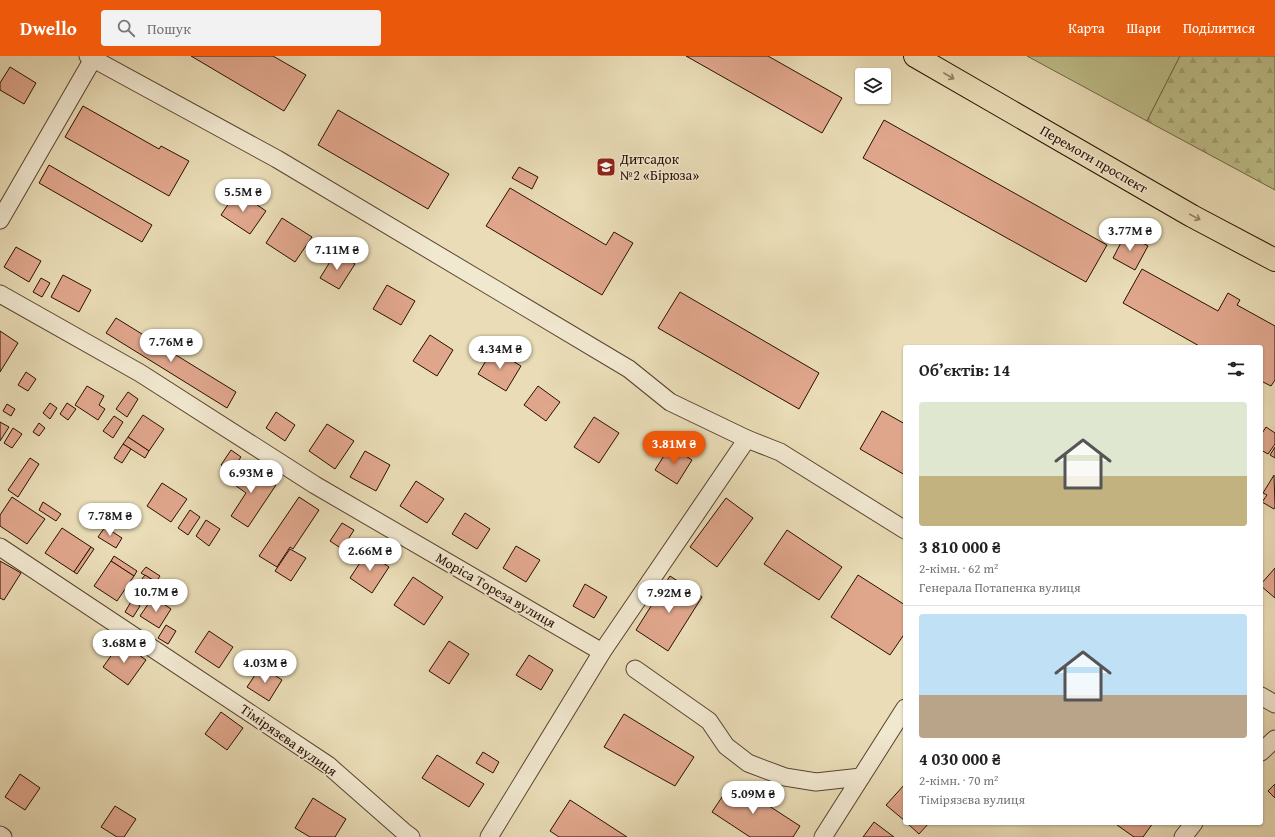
<!DOCTYPE html>
<html lang="uk">
<head>
<meta charset="utf-8">
<style>
	body { margin:0; font-family:"Gentium Book Plus",serif; background:#f2f2f2; color:#222; height:100vh; display:flex; flex-direction:column; font-size:15px; white-space:nowrap }
	* { box-sizing:border-box; margin:0 }
	p { font-size:13px; color:#767676 }
	.icon { flex:none; width:22px; height:22px; fill:none; stroke:currentColor; stroke-width:2; stroke-linecap:round; stroke-linejoin:round }
	.map { position:relative; flex:1; overflow:hidden }
	.side { position:absolute; left:903px; top:289px; width:360px; height:480px; display:flex; flex-direction:column; background:#fff; border-radius:4px; box-shadow:0 1px 3px #0004 }
	.side>* { flex:none }
	.controls { position:absolute; left:855px; top:12px; display:grid; gap:8px }
	.controls a { display:grid; place-items:center; width:36px; height:36px; border-radius:4px; background:#fff; box-shadow:0 1px 3px #0004; font-size:20px }
	.price { position:absolute; translate:-50% -34px; padding:0 9px; border-radius:14px; background:#fff; color:#222; font-size:13px; line-height:26px; filter:drop-shadow(0 1px 2px #0008) }
	.price::after { content:''; position:absolute; left:50%; top:24px; width:12px; height:9px; margin-left:-6px; background:inherit; clip-path:polygon(0 0,100% 0,50% 100%) }
	.price.active { background:#ea580c; color:#fff }
	ul { padding:0; list-style:none }
	li { display:grid; align-content:center; gap:8px; height:212px; padding:0 16px }
	li+li { border-top:1px solid #e0e0e0 }
	li span { display:grid; place-items:center; height:124px; border-radius:4px; color:#555 }
	li>.icon { margin-inline-start:auto }
	span .icon { width:72px; height:72px; fill:#fffc; stroke-width:1 }
	li b { font-size:17px }
	h2 { display:flex; justify-content:space-between; align-items:center; height:48px; padding:0 16px; font-size:17px }
	header { display:flex; align-items:center; gap:24px; box-sizing:border-box; height:56px; padding:0 20px; background:#ea580c; color:#fff }
	header strong { font-size:19px }
	nav { display:flex; gap:22px; margin-inline-start:auto; font-size:14px }
	.search { width:280px; height:36px; background:#f2f2f2; display:flex; align-items:center; gap:10px; box-sizing:border-box; padding:0 14px; border-radius:4px; color:#767676; font-size:15px }
	.map>svg:first-child { display:block }
</style>
</head>
<body>
<header>
<strong>Dwello</strong>
<div class="search"><svg class="icon" aria-label="search" viewBox="0 0 24 24"><circle cx="10" cy="10" r="6"/><path d="M15 15l6 6"/></svg>Пошук</div>
<nav><a>Карта</a><a>Шари</a><a>Поділитися</a></nav>
</header>
<div class="map">
<svg width="1275" height="781" viewBox="0 0 1275 781">
	<defs>
		<pattern id="forest-firs" width="22" height="20" patternUnits="userSpaceOnUse"><rect width="22" height="20" fill="#bdbe89"/><path d="M5 1l3.5 6h-7zM16 11l3.5 6h-7z" fill="#a3a274"/></pattern>
	</defs>
	<rect width="100%" height="100%" fill="#e9dcb6"/>
	<filter id="stains"><feTurbulence type="fractalNoise" baseFrequency=".005" numOctaves="4"/><feColorMatrix values="0 0 0 0 .2 0 0 0 0 .09 0 0 0 0 .02 0 0 0 .5 -.17"/></filter>
	<radialGradient id="worn" r=".72"><stop offset=".6" stop-color="#630" stop-opacity="0"/><stop offset="1" stop-color="#630" stop-opacity=".3"/></radialGradient>
	<!-- grass -->
	<path fill="#bdbe89" stroke="#746644" d="M1027,0H1180L1147,65Z"/>
	<!-- forest -->
	<path fill="url(#forest-firs)" stroke="#746644" d="M1180,0H1275V134L1147,65Z"/>
	<!-- building -->
	<g fill="#e0a68c" stroke="#2a0f00">
		<path d="M191,0H273L306,19L284,55Z"/>
		<path d="M686,0H768L842,42L822,77Z"/>
		<path d="M10,11L36,27L24,48L0,34V27Z"/>
		<path d="M83,50L159,93L161,90L189,105L169,140L65,81Z"/>
		<path d="M338,54L449,118L428,153L318,89Z"/>
		<path d="M884,64L1107,189L1086,226L863,102Z"/>
		<path d="M49,109L152,169L142,186L39,127Z"/>
		<path d="M519,111L538,121L532,133L512,122Z"/>
		<path d="M510,132L606,189L614,176L633,187L602,239L486,170Z"/>
		<path d="M237,135L266,155L250,178L221,159Z"/>
		<path d="M282,162L312,181L295,206L266,187Z"/>
		<path d="M1126,177L1148,190L1135,214L1113,202Z"/>
		<path d="M16,191L41,205L29,226L4,211Z"/>
		<path d="M336,196L355,208L339,233L320,222Z"/>
		<path d="M1142,213L1218,255L1228,237L1240,244L1237,249L1275,270V324L1271,330L1261,325V291H1201L1123,247Z"/>
		<path d="M63,219L91,234L79,256L51,241Z"/>
		<path d="M41,222L50,227L42,241L33,236Z"/>
		<path d="M387,229L415,245L401,269L373,253Z"/>
		<path d="M680,236L819,317L799,353L658,272Z"/>
		<path d="M116,262L236,336L227,352L106,277Z"/>
		<path d="M0,275L18,287L0,316Z"/>
		<path d="M430,279L453,294L437,320L413,305Z"/>
		<path d="M493,293L521,310L506,335L478,318Z"/>
		<path d="M26,316L36,323L28,335L18,329Z"/>
		<path d="M87,330L104,340L99,349L105,353L98,364L75,349Z"/>
		<path d="M538,330L560,346L546,365L524,349Z"/>
		<path d="M128,336L138,343L127,361L116,353Z"/>
		<path d="M50,347L57,352L50,363L43,357Z"/>
		<path d="M67,347L76,353L68,364L60,358Z"/>
		<path d="M7,348L15,353L11,360L3,355Z"/>
		<path d="M882,355L905,368V419L860,393Z"/>
		<path d="M276,356L295,369L285,385L266,372Z"/>
		<path d="M143,359L164,373L149,395L128,381Z"/>
		<path d="M114,360L123,366L113,382L103,375Z"/>
		<path d="M594,361L619,377L599,407L574,391Z"/>
		<path d="M0,366L9,371L0,385Z"/>
		<path d="M39,367L45,372L39,380L33,376Z"/>
		<path d="M327,368L354,385L335,413L309,395Z"/>
		<path d="M1266,371L1275,377V388L1268,398L1261,394V379Z"/>
		<path d="M13,372L22,378L12,392L4,387Z"/>
		<path d="M128,381L149,395L145,402L123,388Z"/>
		<path d="M123,388L131,393L122,407L114,402Z"/>
		<path d="M670,390L692,404L677,428L655,414Z"/>
		<path d="M1275,391V402L1270,399Z"/>
		<path d="M231,394L241,401L230,416L221,409Z"/>
		<path d="M365,395L390,409L376,435L350,421Z"/>
		<path d="M30,402L39,408L18,441L8,434Z"/>
		<path d="M245,408L276,429L248,471L231,460L246,437L232,427Z"/>
		<path d="M1274,419L1275,451L1274,453L1262,446L1267,439L1263,437Z"/>
		<path d="M416,425L444,443L427,467L400,450Z"/>
		<path d="M162,427L187,443L171,466L147,450Z"/>
		<path d="M12,441L45,463L27,488L0,470V459Z"/>
		<path d="M299,441L319,454L293,493L290,491L277,511L259,500Z"/>
		<path d="M726,442L753,462L717,511L690,491Z"/>
		<path d="M43,446L61,458L56,465L39,454Z"/>
		<path d="M190,454L200,461L188,479L178,472Z"/>
		<path d="M465,457L490,473L477,493L452,478Z"/>
		<path d="M206,464L220,473L209,490L196,480Z"/>
		<path d="M342,467L354,474L342,493L330,485Z"/>
		<path d="M105,471L122,482L116,492L98,481Z"/>
		<path d="M62,472L91,491L74,516L45,497Z"/>
		<path d="M787,474L842,511L819,544L764,508Z"/>
		<path d="M516,490L540,504L526,526L503,512Z"/>
		<path d="M91,491L94,493L77,518L74,516Z"/>
		<path d="M290,493L306,502L291,525L275,515Z"/>
		<path d="M367,496L389,511L372,537L350,522Z"/>
		<path d="M114,500L137,515L134,520L111,505Z"/>
		<path d="M0,505L21,517L4,544L0,542Z"/>
		<path d="M111,505L134,520L117,545L94,530Z"/>
		<path d="M146,511L160,520L156,526L141,517Z"/>
		<path d="M1275,512V542L1261,530V528Z"/>
		<path d="M145,519L156,526L153,530L142,523Z"/>
		<path d="M858,519L905,549V577L890,599L831,561Z"/>
		<path d="M670,520L702,541L668,595L636,574Z"/>
		<path d="M413,521L443,541L424,569L394,549Z"/>
		<path d="M585,528L607,541L594,562L573,550Z"/>
		<path d="M153,541L171,553L159,572L140,560Z"/>
		<path d="M132,544L140,550L133,561L125,556Z"/>
		<path d="M166,569L176,575L168,588L158,582Z"/>
		<path d="M209,575L233,591L219,612L195,596Z"/>
		<path d="M449,585L469,598L449,628L429,615Z"/>
		<path d="M121,586L146,604L128,629L103,611Z"/>
		<path d="M529,599L553,614L541,634L516,619Z"/>
		<path d="M261,610L282,624L269,645L247,631Z"/>
		<path d="M221,656L243,672L227,694L205,678Z"/>
		<path d="M624,658L694,701L675,730L604,691Z"/>
		<path d="M483,696L499,706L493,717L476,707Z"/>
		<path d="M437,699L484,728L469,751L422,722Z"/>
		<path d="M20,718L40,732L25,754L5,741Z"/>
		<path d="M732,726L800,770L793,781H750L712,756Z"/>
		<path d="M905,728V765L886,749Z"/>
		<path d="M1275,728V742L1268,735Z"/>
		<path d="M313,742L346,763L335,781H310L295,772Z"/>
		<path d="M570,744L627,781H559L550,775Z"/>
		<path d="M115,750L136,763L124,781H117L101,771Z"/>
		<path d="M874,766L894,781H863Z"/>
		<path d="M907,767H929L919,778Z"/>
		<path d="M1119,767H1153L1143,781H1134L1117,769Z"/>
	</g>
	<g fill="none" stroke-linecap="round" stroke-linejoin="round">
		<defs>
			<g id="street">
				<path d="M88,0L277,103L629,313L670,346L747,383L780,396L905,474"/>
				<path d="M0,164L93,3"/>
				<path d="M0,238L140,317L315,429L602,596"/>
				<path d="M0,491L328,709L403,775L411,781"/>
				<path d="M635,613L709,665L726,690L748,707L785,721L816,726L861,721"/>
				<path d="M1261,640L1275,648"/>
				<path d="M1261,696L1275,683"/>
				<path d="M0,779L3,781"/>
				<path d="M489,781L602,596L747,383"/>
				<path d="M823,781L905,652"/>
				<path d="M1183,781L1194,767"/>
			</g>
			<path id="primary" d="M915,0L1192,160L1275,204"/>
		</defs>
		<!-- street casing -->
		<use href="#street" stroke="#5a422e" stroke-width="19"/>
		<!-- primary casing -->
		<use href="#primary" stroke="#2a0f00" stroke-width="24"/>
		<!-- street -->
		<use href="#street" stroke="#f1e8d0" stroke-width="17"/>
		<!-- primary -->
		<use href="#primary" stroke="#e9dcb6" stroke-width="22"/>
	</g>
	<!-- one-way arrows -->
	<defs><path id="oneway-shaft" d="M-6 0H5M1.5-3L5.5 0L1.5 3" fill="none" stroke-width="1.6" stroke-linecap="round" stroke-linejoin="round"/></defs>
	<g stroke="#938064">
		<use href="#oneway-shaft" transform="translate(949 20) rotate(30)"/>
		<use href="#oneway-shaft" transform="translate(1195 161) rotate(28)"/>
	</g>
	<!-- icons -->
	<defs>
		<symbol id="school-square" viewBox="-11 -11 22 22"><rect x="-9" y="-9" width="18" height="18" rx="4" fill="#8f2418" stroke="#f1e8d0"/><path d="M0-5L7-2L0 1L-7-2ZM-4 1L0 2.5L4 1V4Q0 6-4 4Z" fill="#fff"/></symbol>
	</defs>
	<g fill-rule="evenodd">
		<use href="#school-square" x="595" y="100" width="22" height="22"/>
	</g>
	<g text-anchor="middle" stroke-width="3" stroke-linejoin="round" paint-order="stroke">
		<!-- poi labels -->
		<g font-size="14" fill="#2a0f00" stroke="#f1e8d0" text-anchor="start">
			<text x="620" y="108">Дитсадок<tspan x="620" dy="16">№2 «Бірюза»</tspan></text>
		</g>
		<!-- street labels -->
		<g font-size="14" fill="#2a0f00" stroke="#f1e8d0">
			<text transform="translate(1094 103) rotate(30)" y="5">Перемоги проспект</text>
			<text transform="translate(496 534) rotate(30)" y="5">Моріса Тореза вулиця</text>
			<text transform="translate(289 684) rotate(35)" y="5">Тімірязєва вулиця</text>
		</g>
	</g>
	<rect width="100%" height="100%" filter="url(#stains)"/>
	<rect width="100%" height="100%" fill="url(#worn)"/>
</svg>
<div class="controls">
<a><svg class="icon" aria-label="layers" viewBox="0 0 24 24"><path d="M12 4l9 5-9 5-9-5zM3 14l9 5 9-5"/></svg></a>
</div>
<b class="price" style="left:243px;top:157px">5.5M ₴</b>
<b class="price" style="left:1130px;top:196px">3.77M ₴</b>
<b class="price" style="left:337px;top:215px">7.11M ₴</b>
<b class="price" style="left:171px;top:307px">7.76M ₴</b>
<b class="price" style="left:500px;top:314px">4.34M ₴</b>
<b class="price active" style="left:674px;top:409px">3.81M ₴</b>
<b class="price" style="left:251px;top:438px">6.93M ₴</b>
<b class="price" style="left:110px;top:481px">7.78M ₴</b>
<b class="price" style="left:370px;top:516px">2.66M ₴</b>
<b class="price" style="left:156px;top:557px">10.7M ₴</b>
<b class="price" style="left:669px;top:558px">7.92M ₴</b>
<b class="price" style="left:124px;top:608px">3.68M ₴</b>
<b class="price" style="left:265px;top:628px">4.03M ₴</b>
<b class="price" style="left:753px;top:759px">5.09M ₴</b>
<section class="side">
<h2>Об’єктів: 14<svg class="icon" aria-label="filters" viewBox="0 0 24 24"><path d="M4 7h16M4 17h16"/><circle cx="9" cy="7" r="2"/><circle cx="15" cy="17" r="2"/></svg></h2>
<ul>
<li><span style="background:linear-gradient(#dfe7d0 60%,#c2b280 0)"><svg class="icon" aria-label="home" viewBox="0 0 24 24"><path d="M3 11l9-7 9 7M6 9v11h12V9"/></svg></span><div><b>3 810 000 ₴</b><p>2-кімн. · 62 m²</p><p>Генерала Потапенка вулиця</p></div></li>
<li><span style="background:linear-gradient(#bfe0f5 65%,#b9a48a 0)"><svg class="icon" aria-label="home" viewBox="0 0 24 24"><path d="M3 11l9-7 9 7M6 9v11h12V9"/></svg></span><div><b>4 030 000 ₴</b><p>2-кімн. · 70 m²</p><p>Тімірязєва вулиця</p></div></li>
</ul>
</section>
</div>
</body>
</html>
